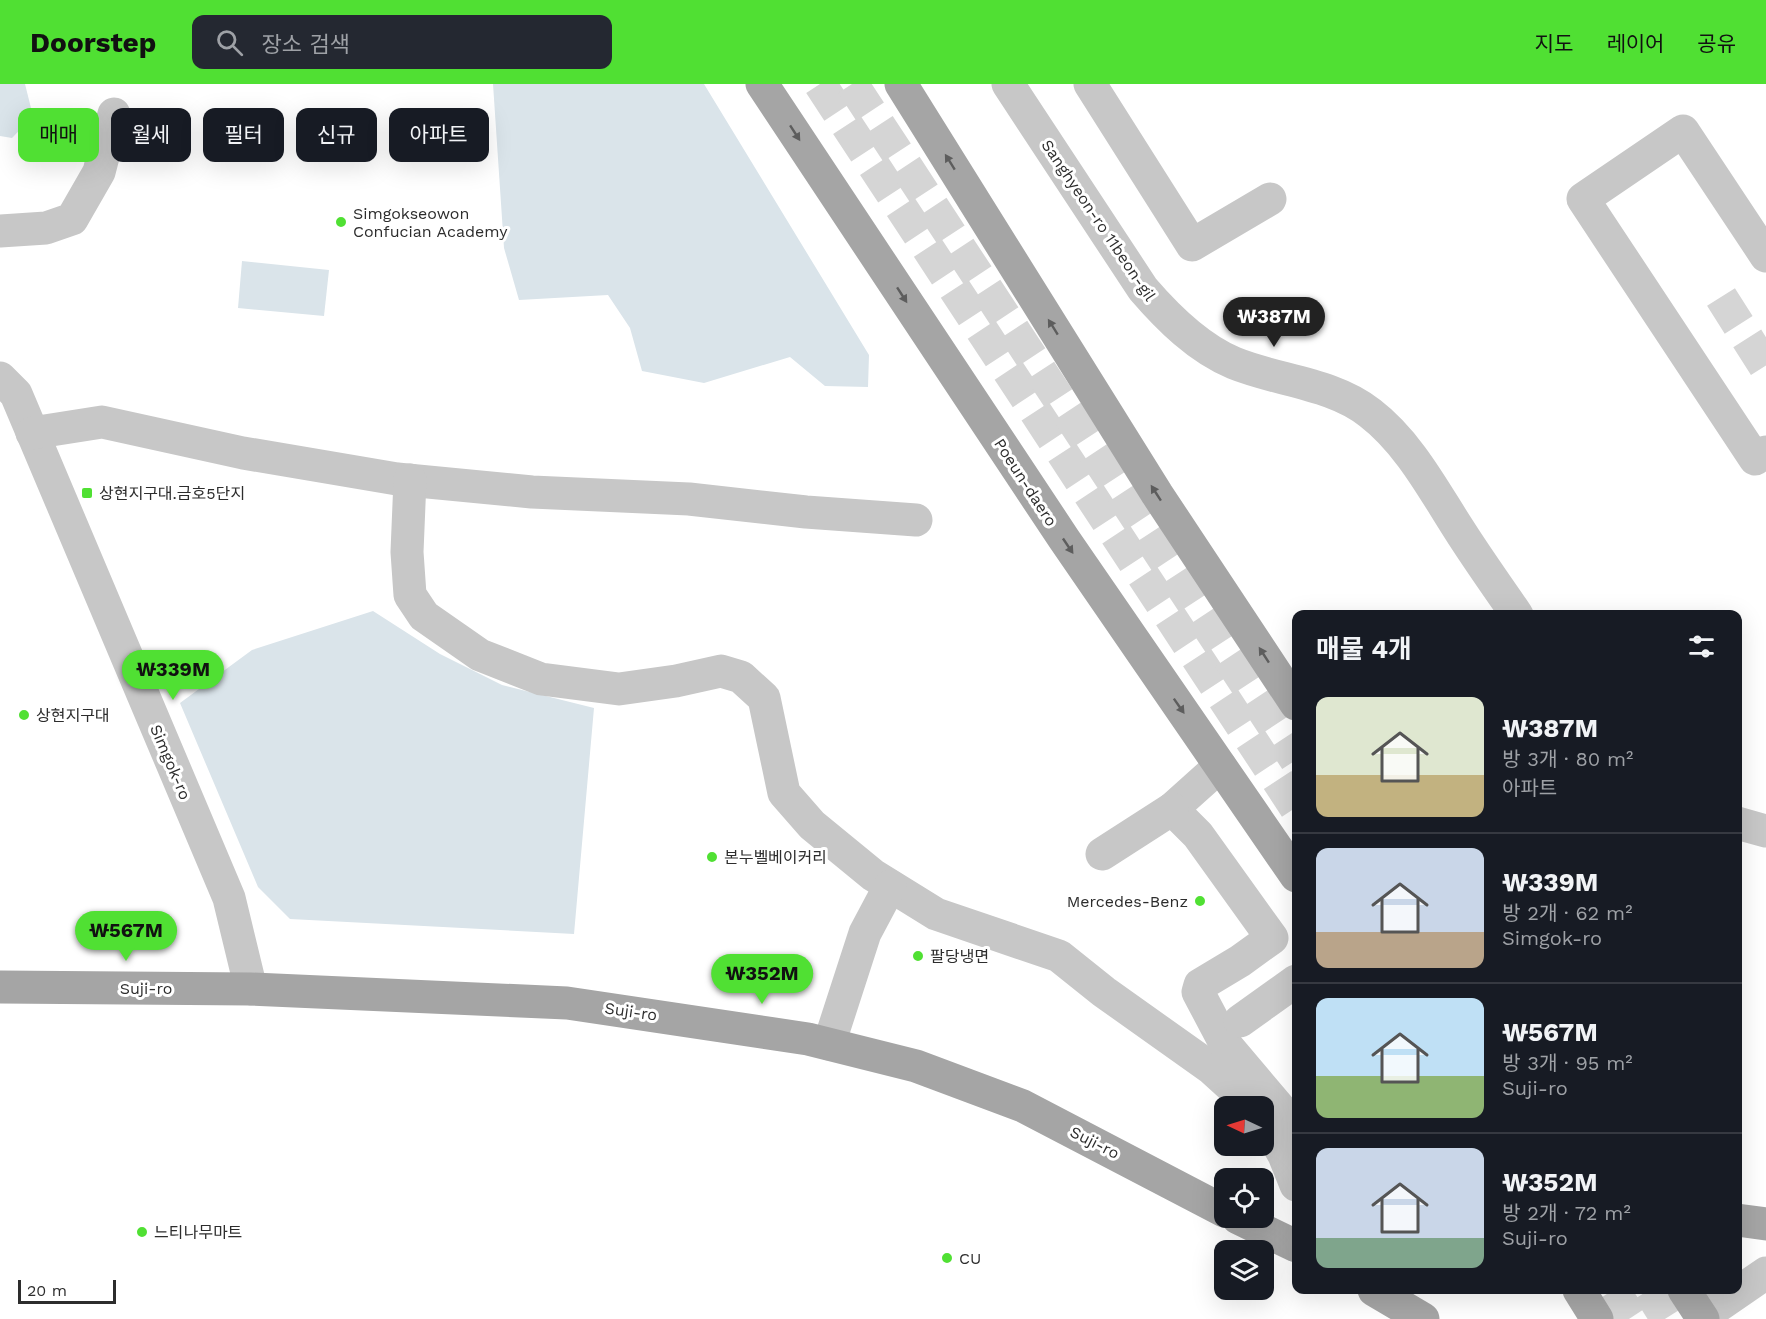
<!DOCTYPE html>
<html lang="ko">
<head>
<meta charset="utf-8">
<style>
	body { margin:0; font-family:"Work Sans","Noto Sans KR",sans-serif; background:#242831; color:#f1f3f6; height:100vh; display:flex; flex-direction:column; font-size:22px; white-space:nowrap }
	* { box-sizing:border-box; margin:0 }
	p { font-size:20px; color:#9ea1a6 }
	.icon { flex:none; width:33px; height:33px; fill:none; stroke:currentColor; stroke-width:2; stroke-linecap:round; stroke-linejoin:round }
	.map { position:relative; flex:1; overflow:hidden }
	.details { position:absolute; left:1292px; top:526px; width:450px; height:684px; display:flex; flex-direction:column; background:#171b24; border-radius:12px; box-shadow:0 6px 24px #0002 }
	.details>* { flex:none }
	.top-card { position:absolute; left:18px; top:24px; width:570px; height:54px; display:flex; gap:12px }
	.needle { width:39px; rotate:274deg }
	.fabs { position:absolute; left:1214px; top:1012px; display:grid; gap:12px }
	.fabs a { display:grid; place-items:center; width:60px; height:60px; border-radius:12px; background:#171b24; box-shadow:0 6px 24px #0002; font-size:30px }
	.scale { position:absolute; left:18px; bottom:15px; width:98px; box-sizing:border-box; padding-left:6px; border:3px solid #2d2d2d; border-top:0; font-size:16px; line-height:21px; white-space:nowrap; color:#2d2d2d; -webkit-text-stroke:4px #fff; paint-order:stroke }
	.price { position:absolute; translate:-50% -51px; padding:0 14px; border-radius:21px; background:#50e033; color:#111; font-size:20px; line-height:39px; filter:drop-shadow(0 2px 3px #0008) }
	.price::after { content:''; position:absolute; left:50%; top:36px; width:18px; height:14px; margin-left:-9px; background:inherit; clip-path:polygon(0 0,100% 0,50% 100%) }
	.price.active { background:#222; color:#fff }
	ul { padding:0; list-style:none }
	li { display:flex; align-items:center; gap:18px; height:150px; padding:0 24px }
	li+li { border-top:2px solid #363941 }
	li span { display:grid; place-items:center; flex:none; width:168px; height:120px; border-radius:12px; color:#555 }
	li>.icon { margin-inline-start:auto }
	span .icon { width:72px; height:72px; fill:#fffc; stroke-width:1 }
	li b { font-size:26px }
	h2 { display:flex; justify-content:space-between; align-items:center; height:72px; padding:0 24px; font-size:26px }
	.chip { padding:0 21px; border-radius:12px; background:#171b24; box-shadow:0 6px 24px #0002; font-size:21px; line-height:54px }
	.chip.active { background:#50e033; color:#111 }
	header { display:flex; align-items:center; gap:36px; box-sizing:border-box; height:84px; padding:0 30px; background:#50e033; color:#111 }
	header strong { font-size:28px }
	nav { display:flex; gap:33px; margin-inline-start:auto; font-size:21px }
	.search { width:420px; height:54px; background:#242831; display:flex; align-items:center; gap:15px; box-sizing:border-box; padding:0 21px; border-radius:12px; color:#9ea1a6; font-size:22px }
	.map>svg:first-child { display:block }
</style>
</head>
<body>
<header>
<strong>Doorstep</strong>
<div class="search"><svg class="icon" aria-label="search" viewBox="0 0 24 24"><circle cx="10" cy="10" r="6"/><path d="M15 15l6 6"/></svg>장소 검색</div>
<nav><a>지도</a><a>레이어</a><a>공유</a></nav>
</header>
<div class="map">
<svg width="1766" height="1235" viewBox="0 0 1766 1235">
	<rect width="100%" height="100%" fill="#fff"/>
	<!-- green -->
	<g fill="#dae4ea">
		<path d="M0,0H25L33,32L12,54L0,52Z"/>
		<path d="M493,0H704L869,271L868,303L825,302L790,273L704,299L642,287L630,244L608,211L519,216L504,164Z"/>
		<path d="M242,177L329,186L324,232L238,224Z"/>
		<path d="M373,527L440,570L502,601L594,624L574,850L290,835L258,803L180,619L252,566Z"/>
	</g>
	<g fill="none" stroke-linecap="round" stroke-linejoin="round">
		<!-- minor-tunnel -->
		<path stroke="#d5d5d5" stroke-width="33" stroke-dasharray="33 16" stroke-linecap="butt" d="M1721,213L1766,284"/>
		<!-- major-tunnel -->
		<g stroke="#d5d5d5" stroke-width="33" stroke-dasharray="33 16" stroke-linecap="butt">
			<path d="M820,0L1296,724"/>
			<path d="M852,0L1296,676"/>
			<path d="M1613,1206L1632,1235"/>
			<path d="M1649,1206L1667,1235"/>
		</g>
		<!-- minor -->
		<g stroke="#c7c7c7" stroke-width="33">
			<path d="M1008,0L1143,205C1168,234 1198,264 1234,279C1278,297 1332,299 1370,329C1408,358 1433,405 1458,444C1477,474 1497,502 1517,531"/>
			<path d="M1090,0L1192,161L1270,115"/>
			<path d="M0,147L46,144L72,135L99,88L114,30"/>
			<path d="M1766,172L1683,47L1583,115L1755,375L1766,368"/>
			<path d="M0,294L16,310L229,814L251,905"/>
			<path d="M32,349L102,338L243,369L397,395L532,408L689,415L806,428L916,436"/>
			<path d="M410,396L407,468L410,511L424,532L480,571L541,595L619,605L676,597L721,587L741,593L764,614L784,709L812,741L873,791L936,830L1059,872L1104,908L1211,984L1254,1023"/>
			<path d="M1220,682L1172,725L1198,751L1272,854L1240,877L1200,901L1198,908L1226,961L1292,1039L1296,1049"/>
			<path d="M1737,739L1766,747"/>
			<path d="M1102,770L1172,725"/>
			<path d="M1240,937L1296,897"/>
			<path d="M829,960L865,849L890,802"/>
			<path d="M1263,1034L1284,1071L1296,1101"/>
			<path d="M1702,1233L1766,1189"/>
		</g>
		<!-- major -->
		<g stroke="#a5a5a5" stroke-width="33">
			<path d="M762,0L1064,455L1296,792"/>
			<path d="M901,0L1157,410L1296,620"/>
			<path d="M0,903L251,905L567,919L808,955L916,982L1023,1022L1224,1127"/>
			<path d="M1238,1134L1296,1162"/>
			<path d="M1737,1136L1766,1140"/>
			<path d="M1374,1206L1423,1235"/>
			<path d="M1579,1206L1597,1235"/>
			<path d="M1684,1206L1703,1235"/>
		</g>
	</g>
	<!-- one-way arrows -->
	<defs><path id="oneway-solid" d="M-6-.8H1V-3.2L6.5 0L1 3.2V.8H-6Z" transform="scale(1.5)"/></defs>
	<g fill="#5d5d5d">
		<use href="#oneway-solid" transform="translate(795 49) rotate(57)"/>
		<use href="#oneway-solid" transform="translate(950 78) rotate(-122)"/>
		<use href="#oneway-solid" transform="translate(902 211) rotate(57)"/>
		<use href="#oneway-solid" transform="translate(1053 243) rotate(-122)"/>
		<use href="#oneway-solid" transform="translate(1156 409) rotate(-123)"/>
		<use href="#oneway-solid" transform="translate(1068 462) rotate(56)"/>
		<use href="#oneway-solid" transform="translate(1264 571) rotate(-123)"/>
		<use href="#oneway-solid" transform="translate(1179 622) rotate(55)"/>
	</g>
	<!-- markers -->
	<g fill="#50e033" stroke="#fff" stroke-width="2">
		<circle cx="341" cy="138" r="6"/>
		<rect x="81" y="403" width="12" height="12" rx="3"/>
		<circle cx="24" cy="631" r="6"/>
		<circle cx="712" cy="773" r="6"/>
		<circle cx="1200" cy="817" r="6"/>
		<circle cx="918" cy="872" r="6"/>
		<circle cx="142" cy="1148" r="6"/>
		<circle cx="947" cy="1174" r="6"/>
	</g>
	<g text-anchor="middle" stroke-width="6" stroke-linejoin="round" paint-order="stroke">
		<!-- poi labels -->
		<g font-size="16" fill="#2d2d2d" stroke="#fff" text-anchor="start">
			<text x="353" y="135">Simgokseowon<tspan x="353" dy="18">Confucian Academy</tspan></text>
			<text x="99" y="415">상현지구대.금호5단지</text>
			<text x="36" y="637">상현지구대</text>
			<text x="724" y="779">본누벨베이커리</text>
			<text x="1188" y="823" text-anchor="end">Mercedes-Benz</text>
			<text x="930" y="878">팔당냉면</text>
			<text x="154" y="1154">느티나무마트</text>
			<text x="959" y="1180">CU</text>
		</g>
		<!-- street labels -->
		<g font-size="16" fill="#2d2d2d" stroke="#fff">
			<text transform="translate(1099 136) rotate(56)" y="6">Sanghyeon-ro 11beon-gil</text>
			<text transform="translate(1026 398) rotate(57)" y="6">Poeun-daero</text>
			<text transform="translate(171 678) rotate(67)" y="6">Simgok-ro</text>
			<text x="146" y="910">Suji-ro</text>
			<text transform="translate(631 927) rotate(8)" y="6">Suji-ro</text>
			<text transform="translate(1095 1058) rotate(27)" y="6">Suji-ro</text>
		</g>
	</g>
</svg>
<div class="fabs">
<a><svg class="needle" viewBox="-14 -14 28 28"><path d="M0-13l5 13h-10z" fill="#e53935"/><path d="M0 13l5-13h-10z" fill="#9ea1a6"/></svg></a>
<a><svg class="icon" aria-label="locate" viewBox="0 0 24 24"><circle cx="12" cy="12" r="6"/><path d="M12 2v4M12 18v4M2 12h4M18 12h4"/></svg></a>
<a><svg class="icon" aria-label="layers" viewBox="0 0 24 24"><path d="M12 4l9 5-9 5-9-5zM3 14l9 5 9-5"/></svg></a>
</div>
<div class="scale">20 m</div>
<b class="price active" style="left:1274px;top:264px">₩387M</b>
<b class="price" style="left:173px;top:617px">₩339M</b>
<b class="price" style="left:126px;top:878px">₩567M</b>
<b class="price" style="left:762px;top:921px">₩352M</b>
<div class="top-card">
<a class="chip active">매매</a>
<a class="chip">월세</a>
<a class="chip">필터</a>
<a class="chip">신규</a>
<a class="chip">아파트</a>
</div>
<section class="details">
<h2>매물 4개<svg class="icon" aria-label="filters" viewBox="0 0 24 24"><path d="M4 7h16M4 17h16"/><circle cx="9" cy="7" r="2"/><circle cx="15" cy="17" r="2"/></svg></h2>
<ul>
<li><span style="background:linear-gradient(#dfe7d0 65%,#c2b280 0)"><svg class="icon" aria-label="home" viewBox="0 0 24 24"><path d="M3 11l9-7 9 7M6 9v11h12V9"/></svg></span><div><b>₩387M</b><p>방 3개 · 80 m²</p><p>아파트</p></div></li>
<li><span style="background:linear-gradient(#c9d6e8 70%,#b9a48a 0)"><svg class="icon" aria-label="home" viewBox="0 0 24 24"><path d="M3 11l9-7 9 7M6 9v11h12V9"/></svg></span><div><b>₩339M</b><p>방 2개 · 62 m²</p><p>Simgok-ro</p></div></li>
<li><span style="background:linear-gradient(#bfe0f5 65%,#8fb573 0)"><svg class="icon" aria-label="home" viewBox="0 0 24 24"><path d="M3 11l9-7 9 7M6 9v11h12V9"/></svg></span><div><b>₩567M</b><p>방 3개 · 95 m²</p><p>Suji-ro</p></div></li>
<li><span style="background:linear-gradient(#c9d6e8 75%,#7fa58c 0)"><svg class="icon" aria-label="home" viewBox="0 0 24 24"><path d="M3 11l9-7 9 7M6 9v11h12V9"/></svg></span><div><b>₩352M</b><p>방 2개 · 72 m²</p><p>Suji-ro</p></div></li>
</ul>
</section>
</div>
</body>
</html>
